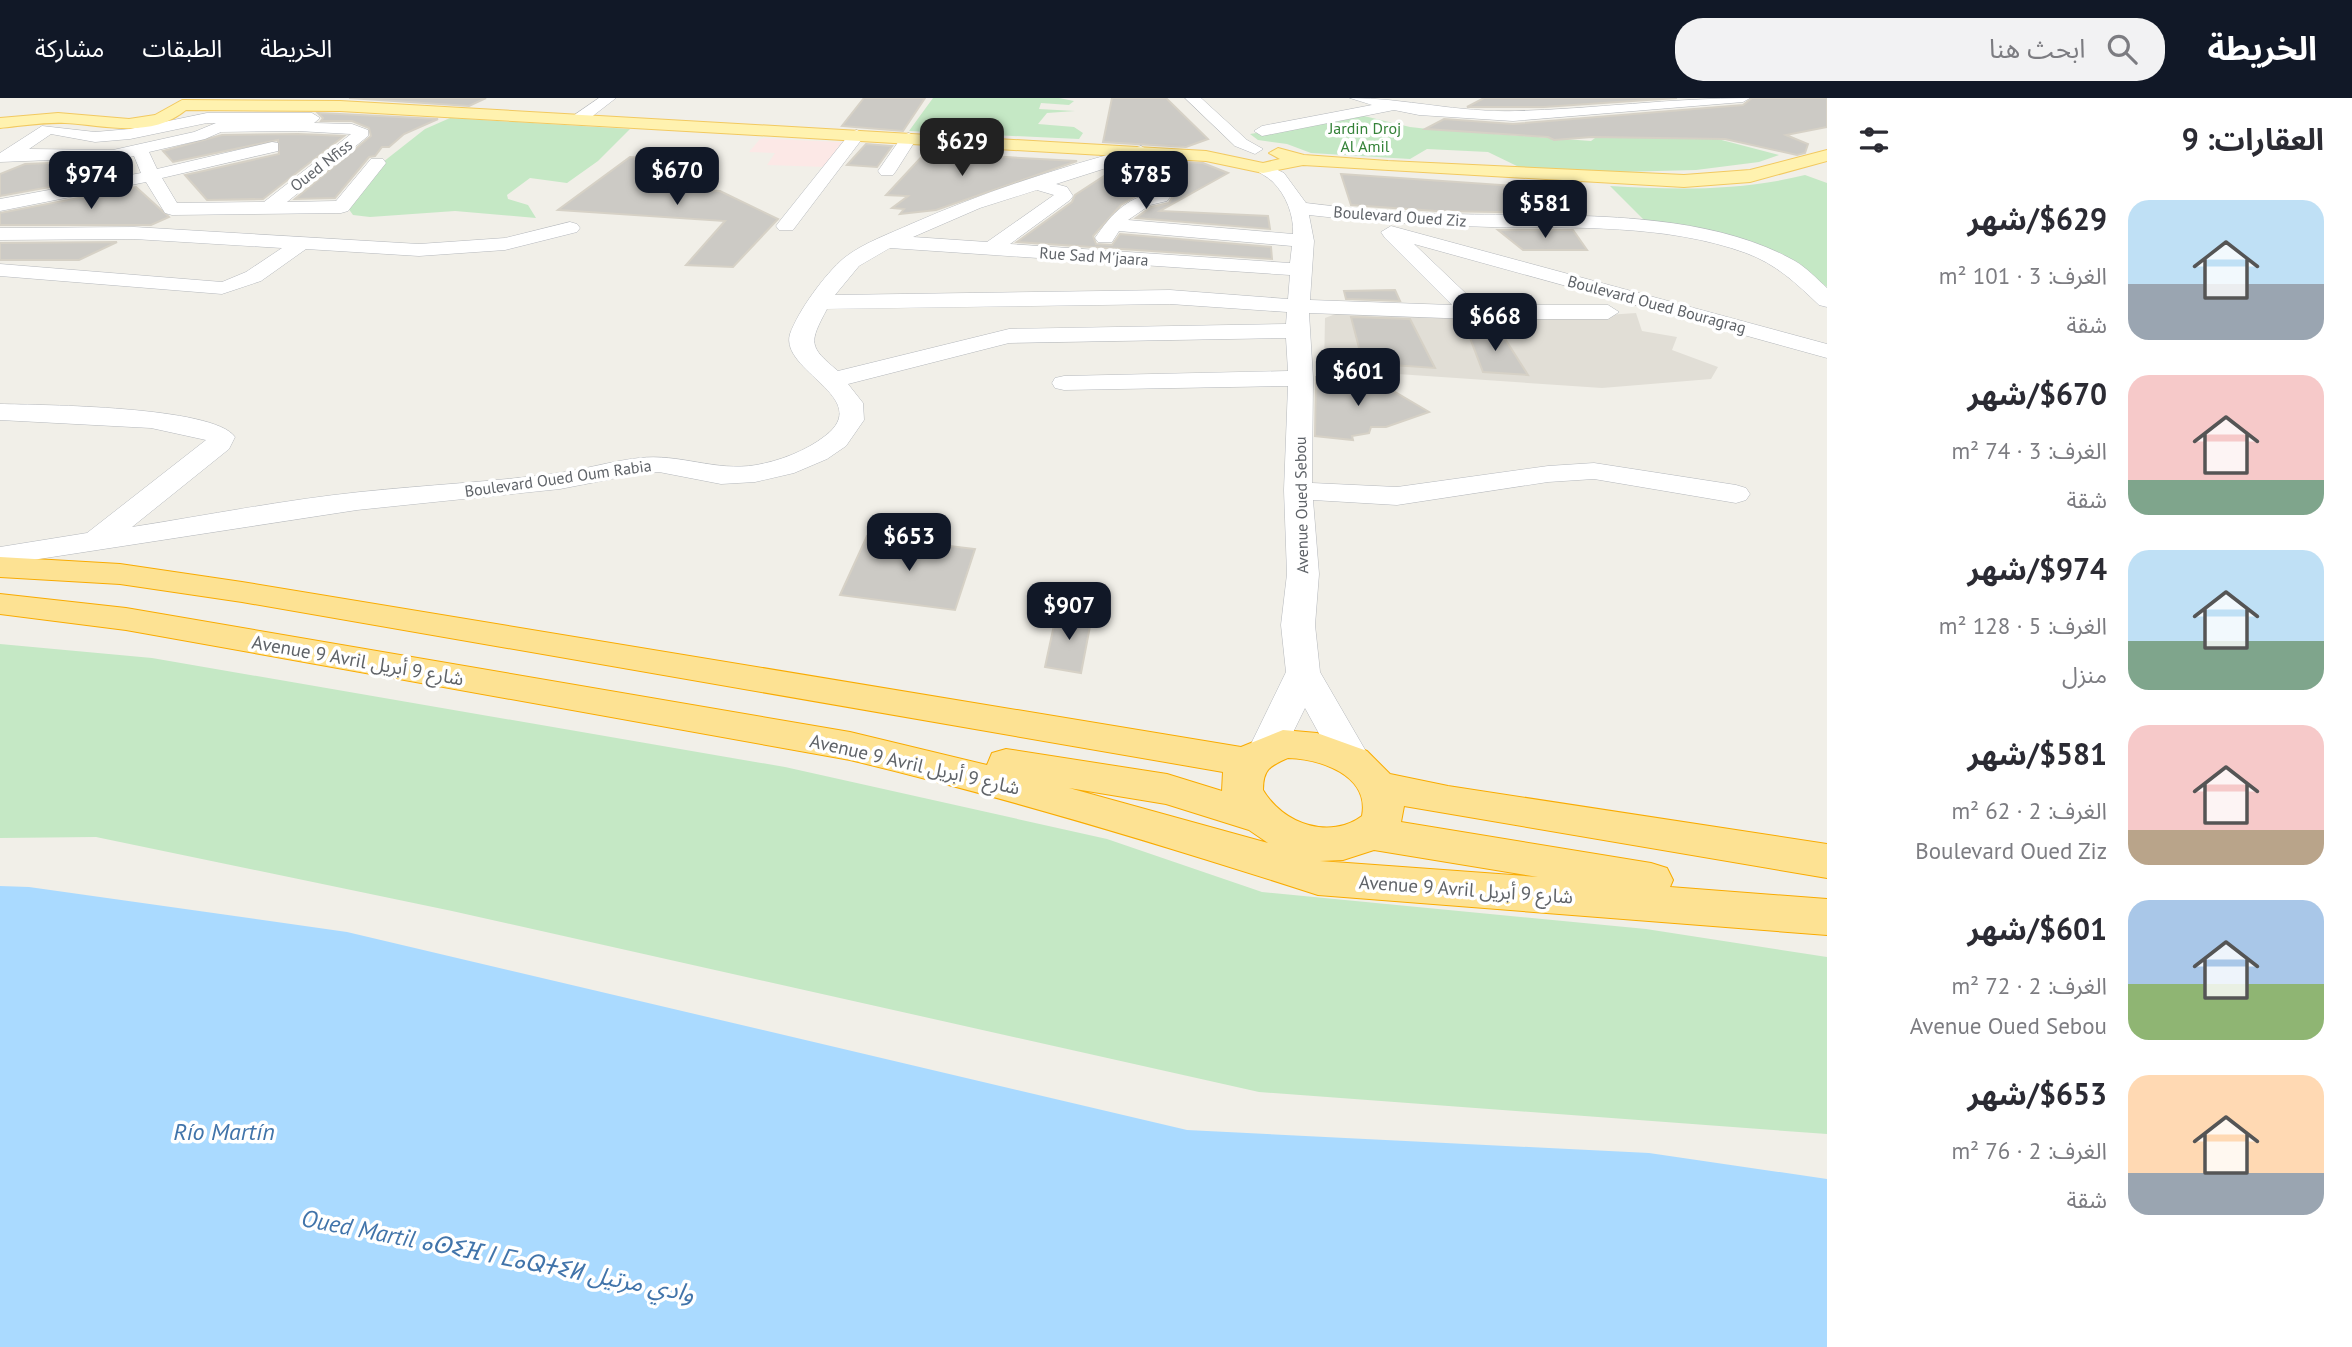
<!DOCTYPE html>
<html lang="ar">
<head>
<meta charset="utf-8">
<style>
	body { margin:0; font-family:"PT Sans","Noto Sans Arabic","Noto Sans Tifinagh",sans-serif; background:#f2f2f3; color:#2b2b33; direction:rtl; height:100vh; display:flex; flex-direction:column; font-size:26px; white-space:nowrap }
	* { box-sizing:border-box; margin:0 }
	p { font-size:23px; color:#7c7c81 }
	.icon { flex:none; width:38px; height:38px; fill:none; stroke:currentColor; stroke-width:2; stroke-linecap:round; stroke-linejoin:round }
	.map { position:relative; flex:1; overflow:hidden; direction:ltr }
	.panel { display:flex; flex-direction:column; background:#fff; width:525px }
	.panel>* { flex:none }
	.price { position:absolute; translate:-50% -60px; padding:0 16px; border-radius:14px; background:#111827; color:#fff; font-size:23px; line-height:46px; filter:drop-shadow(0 2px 4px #0008) }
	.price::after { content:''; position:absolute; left:50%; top:42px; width:21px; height:16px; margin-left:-10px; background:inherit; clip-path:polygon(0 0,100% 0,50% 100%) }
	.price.current { background:#222; color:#fff }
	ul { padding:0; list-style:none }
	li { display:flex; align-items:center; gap:21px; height:175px; padding:0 28px }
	li span { display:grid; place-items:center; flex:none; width:196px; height:140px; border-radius:21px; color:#555 }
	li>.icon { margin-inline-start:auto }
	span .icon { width:84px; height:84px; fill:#fffc; stroke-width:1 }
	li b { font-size:30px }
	h2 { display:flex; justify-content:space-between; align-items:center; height:84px; padding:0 28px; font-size:30px }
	header { display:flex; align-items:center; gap:42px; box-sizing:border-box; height:98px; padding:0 35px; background:#111827; color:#fff }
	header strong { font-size:33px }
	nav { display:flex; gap:38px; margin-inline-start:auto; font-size:24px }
	.search { width:490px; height:63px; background:#f2f2f3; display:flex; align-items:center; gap:18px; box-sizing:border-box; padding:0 24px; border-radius:28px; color:#7c7c81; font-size:26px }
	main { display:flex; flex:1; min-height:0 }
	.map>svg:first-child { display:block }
</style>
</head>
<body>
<header>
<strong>الخريطة</strong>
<div class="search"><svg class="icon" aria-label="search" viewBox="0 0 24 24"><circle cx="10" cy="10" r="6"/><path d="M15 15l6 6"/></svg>ابحث هنا</div>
<nav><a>الخريطة</a><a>الطبقات</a><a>مشاركة</a></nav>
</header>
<main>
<section class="panel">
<h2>العقارات: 9<svg class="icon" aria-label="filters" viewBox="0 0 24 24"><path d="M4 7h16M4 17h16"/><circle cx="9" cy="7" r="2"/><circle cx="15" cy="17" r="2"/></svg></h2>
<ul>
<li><span style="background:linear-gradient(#bfe0f5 60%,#9aa5b1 0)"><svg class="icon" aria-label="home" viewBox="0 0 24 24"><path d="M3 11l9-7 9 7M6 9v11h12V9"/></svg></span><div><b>$629/شهر</b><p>الغرف: 3 · 101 m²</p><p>شقة</p></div></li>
<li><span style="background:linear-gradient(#f6c9c9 75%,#7fa58c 0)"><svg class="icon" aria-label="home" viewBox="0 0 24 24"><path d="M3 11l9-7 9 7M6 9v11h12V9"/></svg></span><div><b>$670/شهر</b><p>الغرف: 3 · 74 m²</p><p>شقة</p></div></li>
<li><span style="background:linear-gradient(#bfe0f5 65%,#7fa58c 0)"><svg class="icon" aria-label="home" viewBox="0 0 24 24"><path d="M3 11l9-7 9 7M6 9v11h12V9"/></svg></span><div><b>$974/شهر</b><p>الغرف: 5 · 128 m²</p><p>منزل</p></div></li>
<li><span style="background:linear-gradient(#f6c9c9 75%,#b9a48a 0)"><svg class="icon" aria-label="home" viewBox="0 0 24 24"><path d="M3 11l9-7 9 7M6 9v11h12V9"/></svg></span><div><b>$581/شهر</b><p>الغرف: 2 · 62 m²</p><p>Boulevard Oued Ziz</p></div></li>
<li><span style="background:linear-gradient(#a9c7e8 60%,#8fb573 0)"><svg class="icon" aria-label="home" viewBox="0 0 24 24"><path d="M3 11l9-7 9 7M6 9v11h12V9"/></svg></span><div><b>$601/شهر</b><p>الغرف: 2 · 72 m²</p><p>Avenue Oued Sebou</p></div></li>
<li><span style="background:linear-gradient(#ffd9b3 70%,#9aa5b1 0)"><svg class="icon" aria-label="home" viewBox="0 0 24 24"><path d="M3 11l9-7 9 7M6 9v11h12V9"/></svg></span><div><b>$653/شهر</b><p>الغرف: 2 · 76 m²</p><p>شقة</p></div></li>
</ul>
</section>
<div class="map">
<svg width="1827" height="1249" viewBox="0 0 1827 1249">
	<rect width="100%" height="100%" fill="#f1efe8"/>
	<!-- education -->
	<path fill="#e1ded6" d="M1346,212L1578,219L1636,215L1642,233L1677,239L1672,252L1718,269L1711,281L1602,290L1324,271L1325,220Z"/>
	<!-- medical -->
	<path fill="#fce8e6" d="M765,40L793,42L842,44L825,69L767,67L775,55L749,54L760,41Z"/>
	<!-- green -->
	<g fill="#c5e8c5">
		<path d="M933,0H1059L1074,3L1069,7L1041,5L1039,11L1075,13L1047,15L1038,26L1074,29L1083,35L1079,41L909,33Z"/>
		<path d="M1364,18L1410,29L1446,33L1457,23L1483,25L1495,36L1591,43L1599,37L1714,40L1779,57L1759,64L1696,72L1618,74L1519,69L1488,54L1427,51L1410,61L1311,55L1287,46L1258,42L1250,36Z"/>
		<path d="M450,20L630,31L598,63L567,85L530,80L507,97L508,101L528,107L536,120L455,113L370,119L353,117L348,110L383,64L425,31Z"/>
		<path d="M1805,77L1827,85V189L1791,163L1644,122L1610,88C1676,92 1741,93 1805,77Z"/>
		<path d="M0,546L152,560L785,669L1107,741L1262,794L1646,831L1827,859V1036L1259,994L452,813L96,739L0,740Z"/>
	</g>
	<!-- water -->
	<path fill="#aadaff" d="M0,788L29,789L347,834L1187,1032L1649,1055L1827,1081V1249H0Z"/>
	<!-- building -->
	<g fill="#cccac5" stroke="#d6d1c6" stroke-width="2">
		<path d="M349,0H486L469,8Z"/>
		<path d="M864,0H925L903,33L842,28Z"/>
		<path d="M1112,0H1166L1208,41L1186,49L1103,44Z"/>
		<path d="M1484,0H1677L1544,9H1467Z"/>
		<path d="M1752,0H1827V29L1786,37L1808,46L1805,55L1797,57L1725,41L1592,39L1554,42L1548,39L1425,31L1444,21L1513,26L1743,7Z"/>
		<path d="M318,15L340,16L438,21L404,36L389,49H382L375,58L369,59L335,100L295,101L371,38L369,30L352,23H321L323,20Z"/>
		<path d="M298,36L344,38L263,101L207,102L185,77L279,56L278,42L173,64L163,53L222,37Z"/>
		<path d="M866,46L892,48L877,69L847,67Z"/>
		<path d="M926,54L1021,60L1077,63L936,112L900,116L904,111L892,110L908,98L886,97Z"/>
		<path d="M630,59L688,63L661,90L720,93L778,121L733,169L686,167L725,123L558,112Z"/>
		<path d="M1140,62L1203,65L1228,75L1160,113L1268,118L1270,131L1136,120L1151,109L1169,105L1173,98L1161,91L1139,96L1121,107L1093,138L1096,146L1112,147L1120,136L1271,149L1272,161L1017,144L1072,104L1075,97L1118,69Z"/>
		<path d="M102,63L122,76L0,98V76L25,66Z"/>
		<path d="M1341,76L1543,90L1561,115L1436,113L1351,107Z"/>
		<path d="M136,89L169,119L151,127H0V115Z"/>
		<path d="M1498,132H1573L1587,152H1523Z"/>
		<path d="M117,144L79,162H0V145Z"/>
		<path d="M1395,192L1400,203L1346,201L1344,193Z"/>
		<path d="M1351,219L1410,221L1435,270L1363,265Z"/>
		<path d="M1467,232L1500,233L1528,277L1483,274Z"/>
		<path d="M1316,279L1378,284L1429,314L1386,329H1371L1369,335L1352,338L1353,342L1315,338Z"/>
		<path d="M867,438L975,451L955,512L840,497Z"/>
		<path d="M1057,513L1092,518L1081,575L1045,569Z"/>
	</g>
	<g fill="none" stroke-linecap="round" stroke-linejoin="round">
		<defs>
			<g id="minor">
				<path d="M599,0H616L585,24H573V18Z"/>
				<path d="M1185,0H1201L1247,42L1263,51L1255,56L1235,48Z"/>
				<path d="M1350,0C1405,0 1459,15 1515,13C1594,11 1671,0 1750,0L1743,4L1513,23L1419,17L1394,12L1262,38L1254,33L1262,28L1372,7Z"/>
				<path d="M207,15H312L320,20L314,25L352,26L368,32V38L287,104L336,103L371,61H383L386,65L348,113L341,115L172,117L165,115L146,84L0,113V101L141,75L134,58L111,63L102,60L0,64V55L42,28L95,34L130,31ZM207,25H216L194,34L113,52L29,51L51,36L95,44L130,41ZM298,33L351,36L264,104L177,105L162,80L278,53V45L272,44L157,71L149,54L205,41L221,34Z"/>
				<path d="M857,32L865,37L793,132H779L776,128L779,124L851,34Z"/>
				<path d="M909,35L917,40L896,73L893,77H881L878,73L903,37Z"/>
				<path d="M1141,48L1149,53L1147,57L1056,86L1067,89L1073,98L1070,102L1010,146L1290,165L1292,148L1119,133L1112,144H1098L1095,140C1112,115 1129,97 1161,94L1170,99L1167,103L1150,107L1128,122L1293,136C1294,117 1286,97 1273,84C1267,78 1260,76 1254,70L1263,65L1284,75L1306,105C1355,111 1405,115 1454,116C1561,119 1699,109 1795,163C1807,170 1817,181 1827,190V209L1819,207C1796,185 1776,166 1746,155C1666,126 1574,130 1491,129C1430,127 1370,124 1309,117L1314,143L1310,202L1452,207L1385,140L1381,134L1391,128L1827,246V260L1414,146L1478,207H1608L1619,214L1608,221H1472L1309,215L1313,280L1312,385L1397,389L1548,368L1594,365L1736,387L1746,390L1750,396L1746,402L1736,405L1594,381L1548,384L1397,407L1313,402L1319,476L1315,527L1320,574L1371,662L1365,672L1352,675L1339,672L1305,610L1281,659L1268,663L1255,659L1249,650L1286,574L1281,527L1287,476L1284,392L1288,288L1064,292L1055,290L1052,285L1055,280L1064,278L1288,273L1286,240L1009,245L848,286L863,305L864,322L846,348L827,361L794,375L755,384L721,386L659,374L637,376L560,391L357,412L0,467V449L87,435L206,342L151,330L0,322V306C41,307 214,308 235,339L229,351L132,429C208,417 284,402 360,394C426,387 493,384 559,375C586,371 612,363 639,360C679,355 716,374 756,367C779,363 806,353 825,338C875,300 779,273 790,236C798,213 825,176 844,160C863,145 889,136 911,126C984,94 1063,68 1141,48ZM1037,92L1054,97L987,144L913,139L980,110ZM890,150L1290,177L1288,201L1170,192L835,197L859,168ZM1170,206L1287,214L1286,226L1009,231L838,273C808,248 809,245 827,211Z"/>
				<path d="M570,124L577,126L580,130L577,134L505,152L419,158L306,151L261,183L222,196L0,178V166L222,184L246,174L282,150L134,141L0,142V130L134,129L419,146L505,140Z"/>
			</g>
			<path id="major" d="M182,2L340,3L1206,53L1263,65L1280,61L1269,55L1278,50L1304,57L1388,63L1684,77L1750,72L1827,52V63L1750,84L1684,89L1303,67L1263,75L1206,63L340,13L186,12C151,41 105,27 65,25C44,24 21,28 0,30V20L58,15L129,21L155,17Z"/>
			<path id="highway" d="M0,459L120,466L242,484L1241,649L1283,632L1317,635L1367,653L1390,676L1448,688L1827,746V780L1404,708L1401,724L1651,765L1667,770L1673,782L1670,789L1827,801V837L1318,797C1163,747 1008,700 850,662L126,532L0,516V496L126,510L850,634L987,667L992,655L1006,651L1167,676L1222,693L1223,674L242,504L120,486L0,479ZM1288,660C1320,661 1370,677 1362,718C1330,742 1283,726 1263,692C1263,671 1270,668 1288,660ZM1069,690L1166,706L1249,732L1268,745ZM1374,752L1538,779L1320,763L1343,762Z"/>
		</defs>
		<!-- minor casing -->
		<use href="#minor" stroke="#b5b8bc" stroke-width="1"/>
		<!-- major casing -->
		<use href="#major" stroke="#f2c960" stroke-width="2"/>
		<!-- highway casing -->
		<use href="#highway" stroke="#f9ab00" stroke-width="2"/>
		<!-- minor -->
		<use href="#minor" fill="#fff" fill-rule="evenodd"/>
		<!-- major -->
		<use href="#major" fill="#fff2af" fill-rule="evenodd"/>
		<!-- highway -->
		<use href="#highway" fill="#fde293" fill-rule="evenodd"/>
	</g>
	<g text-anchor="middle" stroke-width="7" stroke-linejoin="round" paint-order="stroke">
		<!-- far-park labels -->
		<g font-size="16" fill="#348238" stroke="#fff">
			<text x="1365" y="36">Jardin Droj<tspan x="1365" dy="18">Al Amil</tspan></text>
		</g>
		<!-- far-street labels -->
		<g font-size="16" fill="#5f6368" stroke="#fff">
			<text transform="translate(321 67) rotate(-38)" y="6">Oued Nfiss</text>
			<text transform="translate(1400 118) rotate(4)" y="6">Boulevard Oued Ziz</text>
			<text transform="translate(1094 158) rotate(4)" y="6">Rue Sad M'jaara</text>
			<text transform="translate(1657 206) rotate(15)" y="6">Boulevard Oued Bouragrag</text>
			<text transform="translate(558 380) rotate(-8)" y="6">Boulevard Oued Oum Rabia</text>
			<text transform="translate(1301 407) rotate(-91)" y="6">Avenue Oued Sebou</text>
		</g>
		<!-- street labels -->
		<g font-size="19" fill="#5f6368" stroke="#fff">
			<text transform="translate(358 562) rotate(10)" y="7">Avenue 9 Avril شارع 9 أبريل</text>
			<text transform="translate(915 666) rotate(13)" y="7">Avenue 9 Avril شارع 9 أبريل</text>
			<text transform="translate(1466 791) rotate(4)" y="7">Avenue 9 Avril شارع 9 أبريل</text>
		</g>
		<!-- near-water labels -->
		<g font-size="24" font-style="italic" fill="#4174aa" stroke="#fff">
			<text x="224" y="1042">Río Martín</text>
			<text transform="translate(498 1158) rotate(11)" y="8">Oued Martil ⴰⵙⵉⴼ ⵏ ⵎⴰⵕⵜⵉⵍ وادي مرتيل</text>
		</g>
	</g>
</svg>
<b class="price current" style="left:962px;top:80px">$629</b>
<b class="price" style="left:677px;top:109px">$670</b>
<b class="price" style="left:91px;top:113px">$974</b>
<b class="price" style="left:1146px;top:113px">$785</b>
<b class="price" style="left:1545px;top:142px">$581</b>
<b class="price" style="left:1495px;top:255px">$668</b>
<b class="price" style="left:1358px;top:310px">$601</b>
<b class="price" style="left:909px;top:475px">$653</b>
<b class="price" style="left:1069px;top:544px">$907</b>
</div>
</main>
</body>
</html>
